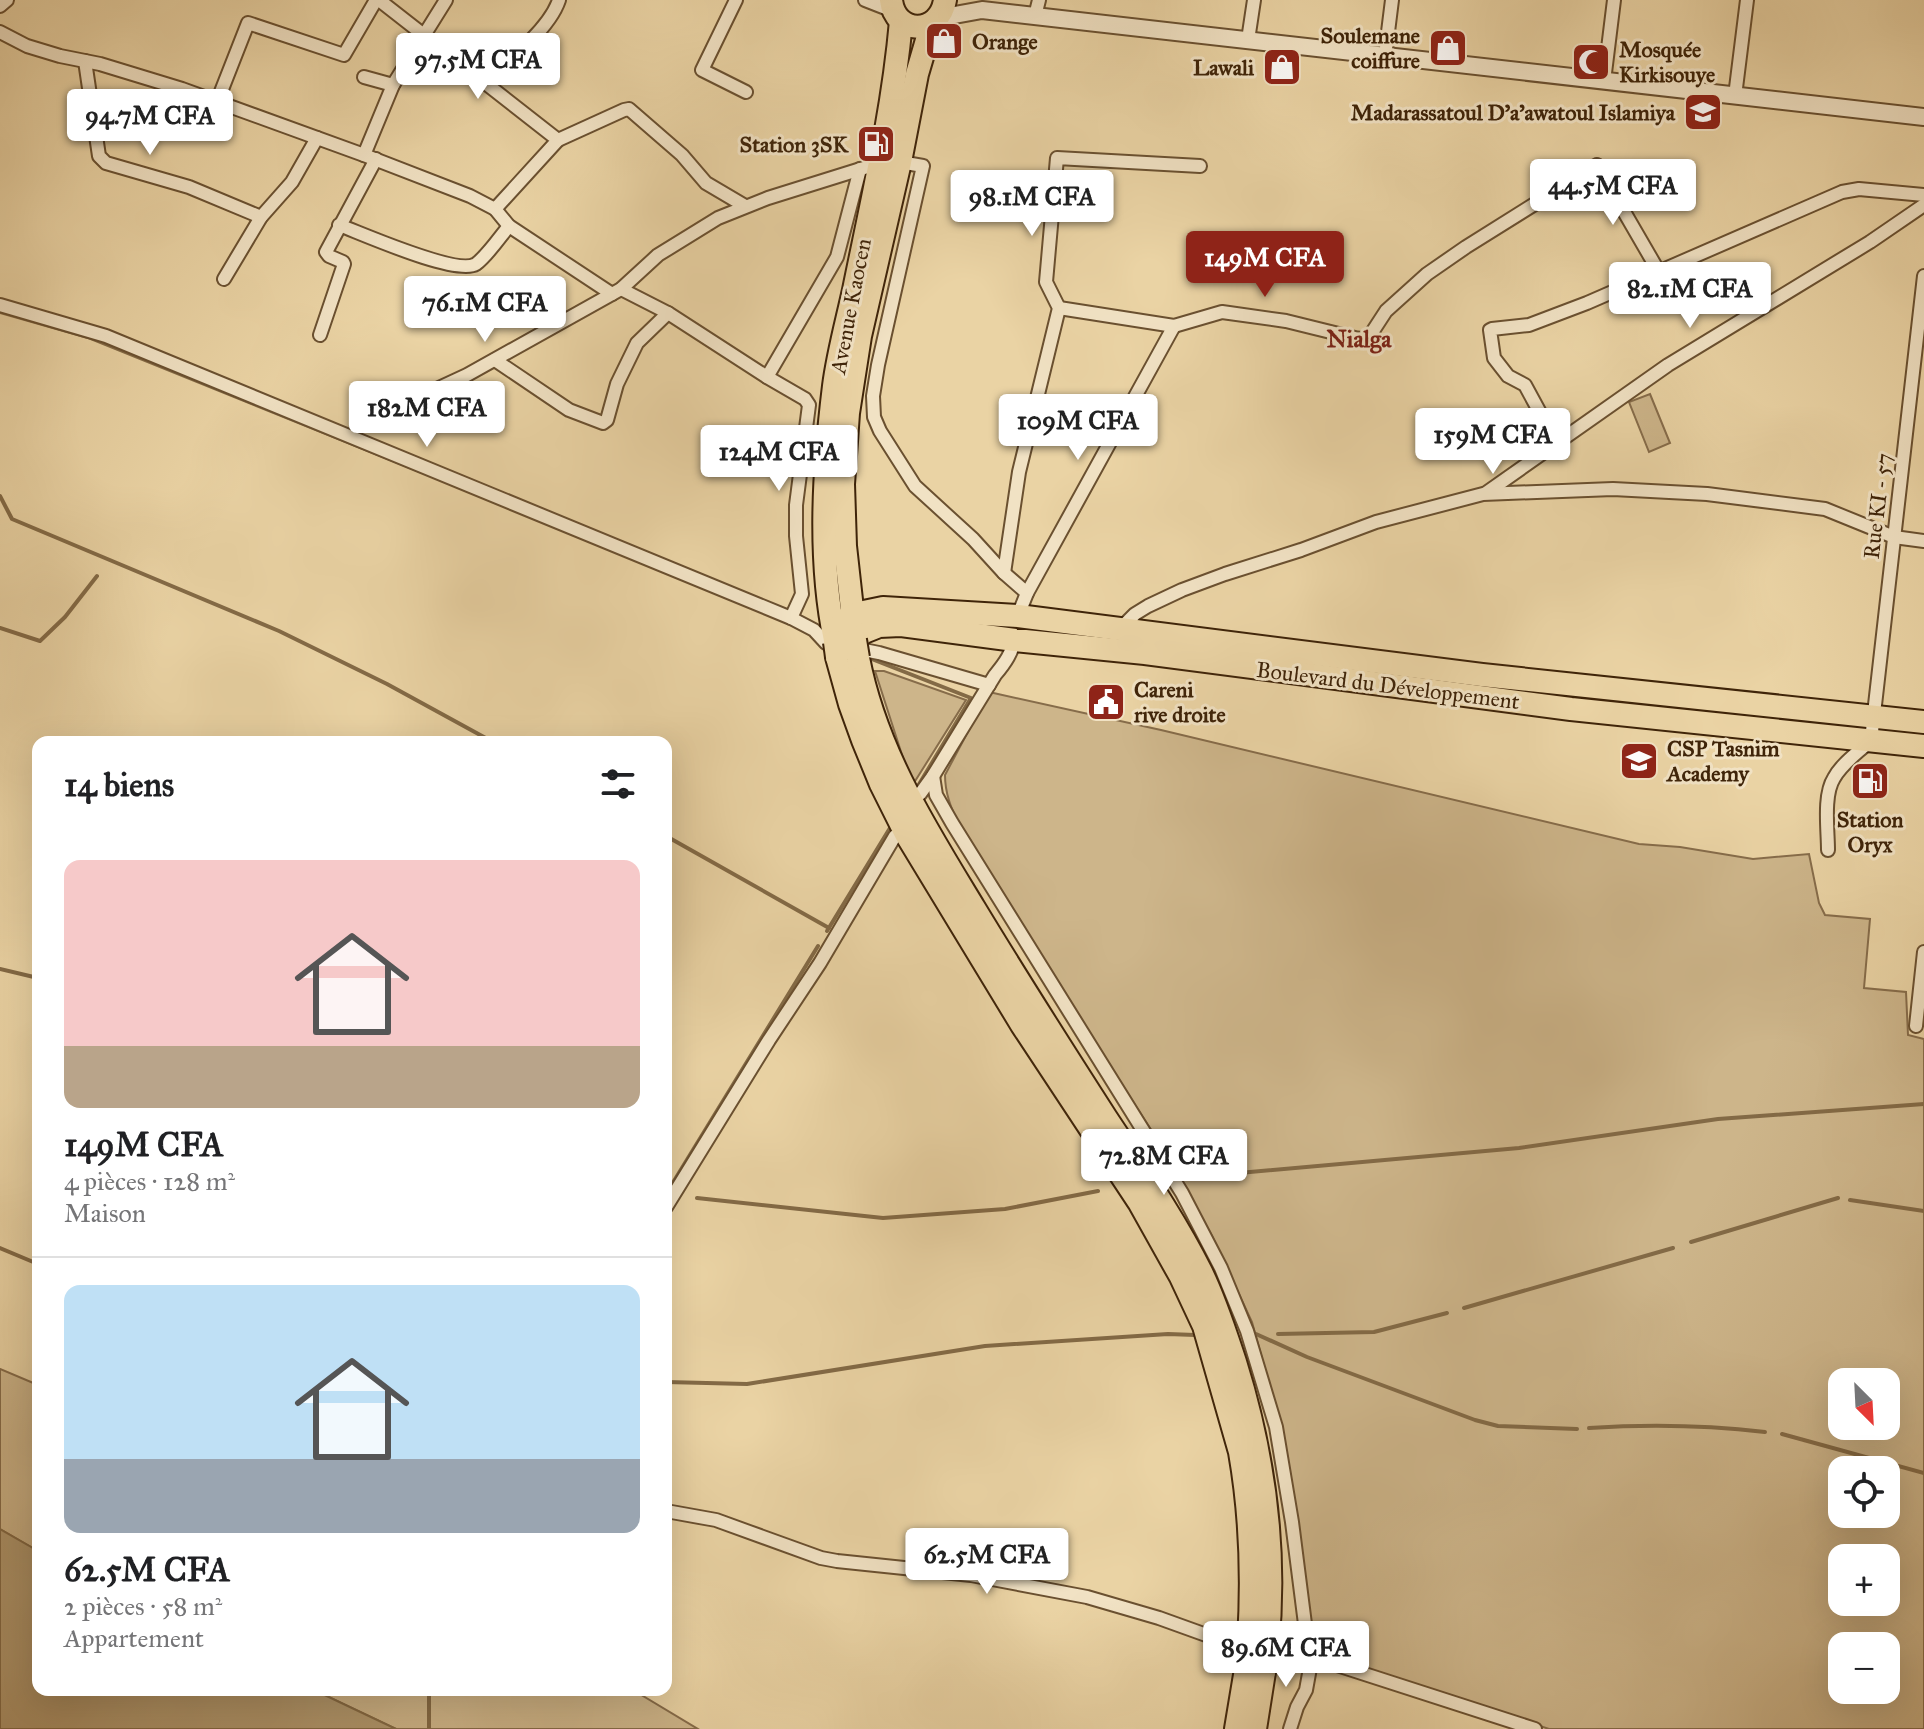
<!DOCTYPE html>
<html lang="fr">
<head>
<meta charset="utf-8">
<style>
	body { margin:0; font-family:"IM FELL Great Primer",serif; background:#f2f2f2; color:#202124; height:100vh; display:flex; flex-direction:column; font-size:30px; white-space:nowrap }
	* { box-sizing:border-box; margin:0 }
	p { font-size:26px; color:#757577 }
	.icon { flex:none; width:44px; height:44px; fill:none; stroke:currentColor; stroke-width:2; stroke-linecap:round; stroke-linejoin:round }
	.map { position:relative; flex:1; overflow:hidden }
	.sheet { position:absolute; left:32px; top:736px; width:640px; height:960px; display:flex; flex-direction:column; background:#fff; border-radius:16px; box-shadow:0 8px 32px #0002 }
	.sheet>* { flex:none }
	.needle { width:52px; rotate:156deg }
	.fabs { position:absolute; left:1828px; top:1368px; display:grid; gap:16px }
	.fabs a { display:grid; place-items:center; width:72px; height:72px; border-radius:16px; background:#fff; box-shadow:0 8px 32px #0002; font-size:40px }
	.price { position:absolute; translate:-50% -68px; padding:0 18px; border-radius:8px; background:#fff; color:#222; font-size:26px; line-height:52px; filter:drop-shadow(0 2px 4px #0008) }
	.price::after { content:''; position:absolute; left:50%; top:48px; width:24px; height:18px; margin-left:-12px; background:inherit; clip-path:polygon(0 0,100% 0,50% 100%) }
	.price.selected { background:#8f2418; color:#fff }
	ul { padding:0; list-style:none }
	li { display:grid; align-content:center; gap:16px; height:424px; padding:0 32px }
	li+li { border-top:2px solid #e0e0e0 }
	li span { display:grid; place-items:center; height:248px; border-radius:16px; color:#555 }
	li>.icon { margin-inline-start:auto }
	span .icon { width:144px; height:144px; fill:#fffc; stroke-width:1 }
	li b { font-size:34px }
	h2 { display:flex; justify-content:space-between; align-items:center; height:96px; padding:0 32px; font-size:34px }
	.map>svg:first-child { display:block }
</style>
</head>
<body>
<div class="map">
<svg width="1924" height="1729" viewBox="0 0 1924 1729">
	<rect width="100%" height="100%" fill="#ead3a4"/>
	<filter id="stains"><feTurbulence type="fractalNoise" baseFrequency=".0025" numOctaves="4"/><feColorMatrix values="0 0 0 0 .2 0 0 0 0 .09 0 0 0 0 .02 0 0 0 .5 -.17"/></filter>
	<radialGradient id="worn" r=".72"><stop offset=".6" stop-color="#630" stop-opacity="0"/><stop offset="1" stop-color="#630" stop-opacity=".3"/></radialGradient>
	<!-- green -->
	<g fill="#cdb58a" stroke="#866c4a" stroke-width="2" fill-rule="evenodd">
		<path d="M1650,394L1670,443L1649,452L1629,402Z"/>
		<path d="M875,671H884L966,700L912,786Z"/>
		<path d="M989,692L1161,730L1639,844L1680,847L1753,859L1809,854L1819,903L1825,915L1870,919L1864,988L1906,992L1908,1035L1924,1039V1729H1549L1333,1658C1316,1646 1314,1640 1308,1622L1280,1424L1252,1322L1212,1236L1166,1153L1128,1094L958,823C951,808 945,793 945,775ZM1842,1382H1886V1426H1842ZM1842,1470H1886V1514H1842ZM1842,1558H1886V1602H1842ZM1842,1646H1886V1690H1842Z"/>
		<path d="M0,1369L38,1385V1551L0,1529Z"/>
		<path d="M314,1690H633L698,1729H396Z"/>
	</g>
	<!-- water -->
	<path fill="#b0986f" stroke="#836a46" stroke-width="2" d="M0,1529L38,1551V1690H314L396,1729H0Z"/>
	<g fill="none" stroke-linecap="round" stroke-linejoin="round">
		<!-- stream -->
		<g stroke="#836a46" stroke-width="4">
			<path d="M0,312L88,337L422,472"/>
			<path d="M0,496L12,519L279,631L387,684L493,742"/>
			<path d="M0,628L40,641L65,617L97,576"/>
			<path d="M864,656L971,698L918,786"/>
			<path d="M666,836L829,928"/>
			<path d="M827,931L890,828"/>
			<path d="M0,969L38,978"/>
			<path d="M1195,1177L1519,1148L1718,1119L1924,1104"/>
			<path d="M666,1194L818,946"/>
			<path d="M697,1198L883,1218L1005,1209L1098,1191"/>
			<path d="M1850,1200L1924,1211"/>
			<path d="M1691,1242L1838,1198"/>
			<path d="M0,1248L38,1264"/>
			<path d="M1464,1308L1673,1248"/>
			<path d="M1256,1334L1307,1357L1475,1420L1498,1426L1577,1429"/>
			<path d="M1278,1334L1374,1332L1447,1313"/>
			<path d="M666,1382L747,1384L985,1346L1168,1334L1195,1335"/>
			<path d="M1589,1428C1648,1424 1706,1425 1765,1432"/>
			<path d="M1782,1434L1924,1473"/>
			<path d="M429,1690V1729"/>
		</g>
		<defs>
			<g id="minor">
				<path d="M379,0L558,140L495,209"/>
				<path d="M736,0L702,70L746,92"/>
				<path d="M865,0L893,11"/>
				<path d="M0,6L7,0"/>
				<path d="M1035,16L1039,0"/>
				<path d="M0,32L27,46L60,56L100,64L182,89L364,155L470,196L495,209L509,226L612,294"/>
				<path d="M1248,40L1254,0"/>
				<path d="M1385,56L1392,0"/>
				<path d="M85,61L99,156L106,163L189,187L261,217"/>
				<path d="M364,77L393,85"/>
				<path d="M1604,81L1614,0"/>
				<path d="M483,82C507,62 549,30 559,0"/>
				<path d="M1735,96L1747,0"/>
				<path d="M217,102L248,23L344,55L376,0"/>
				<path d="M558,140L624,110L629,109L682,155L706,183L745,206"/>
				<path d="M364,155L393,85L446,0"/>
				<path d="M339,225C363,234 457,276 476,264C487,256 500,237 509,226"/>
				<path d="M224,279L261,217L292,182L317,138"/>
				<path d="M621,289L668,313L767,377L837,257L860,169"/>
				<path d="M0,305L106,336L791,618L814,630L826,643L836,645"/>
				<path d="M1059,308L1174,326L1222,312L1286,321L1359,339L1365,338L1371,334L1386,311L1427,274L1466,247L1597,165L1659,272"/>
				<path d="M320,335L344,264L343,262L329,256L326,252L376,159"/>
				<path d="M495,360L569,410L603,423L607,420L617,384L637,343L668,313"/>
				<path d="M767,377L805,399L809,405L796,505V536L802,594L791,618"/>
				<path d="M387,422L392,412L398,407L467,375L612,294L621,289L658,255L718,218L768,198L880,163L900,162L923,166L878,365L873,396L874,417L880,431L915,486L973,539L1004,573L1027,593"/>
				<path d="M1557,444L1525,385L1508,376L1494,358L1490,330L1492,329L1529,325L1587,303L1842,192L1859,189L1924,195"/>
				<path d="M1486,493L1668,365L1870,242L1924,205"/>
				<path d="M1004,573L1019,472L1059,308L1046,282L1057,158L1200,166"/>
				<path d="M1017,618L1027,593L1174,326"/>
				<path d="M1121,628L1135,614L1148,606L1182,590L1225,574L1301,550L1376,522L1483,494L1613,489L1707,494L1825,509L1894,537L1924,541"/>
				<path d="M854,648L879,653L989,685"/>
				<path d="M933,776L936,795L952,823L1182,1193L1221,1268L1247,1331L1276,1427L1292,1522L1305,1624L1312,1657L1306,1690L1297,1707L1290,1729"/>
				<path d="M920,794L933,776L995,675C1005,663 1013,652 1015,636"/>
				<path d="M1828,850C1828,830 1823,795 1834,778C1842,763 1859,752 1871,740L1924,276"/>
				<path d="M1916,1026L1924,952"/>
				<path d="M666,1207L769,1040L820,963L895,836"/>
				<path d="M666,1511L716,1520L821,1558L837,1561L971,1575L1087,1597L1159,1618L1234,1645L1312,1657L1535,1729"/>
			</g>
			<path id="tertiary" d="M938,18L982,10L1924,117"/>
			<g id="trunk">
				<path d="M891,0C895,36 940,35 945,0"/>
				<path d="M854,627L845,546L843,484L848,413L860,336L900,162L917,74L932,23"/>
				<path d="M855,639L864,632L879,626L901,625L1015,640L1145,653L1571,709L1924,746"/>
				<path d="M835,640C818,558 824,468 834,386C838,354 847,322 854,290C872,201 893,112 901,21"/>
				<path d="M835,641L839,626L844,620L859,613L883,608L1018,616L1482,675L1924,722"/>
				<path d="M837,657L850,704L863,740L881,784L906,834L1022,1025L1139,1202L1181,1277L1204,1326L1240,1452C1251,1515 1253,1577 1249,1641"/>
				<path d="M858,658C876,751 926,829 974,908C1017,979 1061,1048 1106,1118C1139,1168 1174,1218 1201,1272C1215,1300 1225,1332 1235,1362C1264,1455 1277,1551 1267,1648"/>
				<path d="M1236,1729L1247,1663"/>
				<path d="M1255,1729L1264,1672"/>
			</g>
		</defs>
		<!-- minor casing -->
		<use href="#minor" stroke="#6a5030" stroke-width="16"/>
		<!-- tertiary casing -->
		<use href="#tertiary" stroke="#6a5030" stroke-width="20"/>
		<!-- trunk casing -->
		<use href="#trunk" stroke="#3f2409" stroke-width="26"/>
		<!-- minor -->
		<use href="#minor" stroke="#f1e2c4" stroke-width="12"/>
		<!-- tertiary -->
		<use href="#tertiary" stroke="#f1e2c4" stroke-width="16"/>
		<!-- trunk -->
		<use href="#trunk" stroke="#ead3a4" stroke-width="22"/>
		<defs>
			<g id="trunk-bridge">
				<path d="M855,640L858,658"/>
				<path d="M835,642L837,657"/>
				<path d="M1247,1663L1249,1641"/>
				<path d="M1264,1672L1267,1648"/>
			</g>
		</defs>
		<!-- trunk-bridge casing -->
		<use href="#trunk-bridge" stroke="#3f2409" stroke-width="26" stroke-linecap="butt"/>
		<!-- trunk-bridge -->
		<use href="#trunk-bridge" stroke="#ead3a4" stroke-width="22"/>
	</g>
	<!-- icons -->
	<defs>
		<symbol id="shop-square" viewBox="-11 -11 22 22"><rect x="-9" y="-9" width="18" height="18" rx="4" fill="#8f2418" stroke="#f1e2c4"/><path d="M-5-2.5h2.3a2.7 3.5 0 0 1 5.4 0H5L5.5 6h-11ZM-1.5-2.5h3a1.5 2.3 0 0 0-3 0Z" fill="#fff"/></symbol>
		<symbol id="mosque-square" viewBox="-11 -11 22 22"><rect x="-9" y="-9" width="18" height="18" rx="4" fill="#8f2418" stroke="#f1e2c4"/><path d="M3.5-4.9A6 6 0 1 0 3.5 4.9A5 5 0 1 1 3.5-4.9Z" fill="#fff"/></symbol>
		<symbol id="school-square" viewBox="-11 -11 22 22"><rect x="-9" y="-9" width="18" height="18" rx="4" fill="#8f2418" stroke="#f1e2c4"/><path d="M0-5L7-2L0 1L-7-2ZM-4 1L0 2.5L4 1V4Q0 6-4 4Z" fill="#fff"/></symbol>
		<symbol id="fuel-square" viewBox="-11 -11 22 22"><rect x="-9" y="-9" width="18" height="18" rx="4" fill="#8f2418" stroke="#f1e2c4"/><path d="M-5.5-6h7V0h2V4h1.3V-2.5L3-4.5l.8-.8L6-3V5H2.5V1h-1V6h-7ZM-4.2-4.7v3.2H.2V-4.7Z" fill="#fff"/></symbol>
		<symbol id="civic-square" viewBox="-11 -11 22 22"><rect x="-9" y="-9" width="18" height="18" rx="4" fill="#8f2418" stroke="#f1e2c4"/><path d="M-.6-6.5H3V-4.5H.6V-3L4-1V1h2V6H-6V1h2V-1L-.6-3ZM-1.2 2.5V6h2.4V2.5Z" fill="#fff"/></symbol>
	</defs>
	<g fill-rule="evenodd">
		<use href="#shop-square" x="922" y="19" width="44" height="44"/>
		<use href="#shop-square" x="1426" y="26" width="44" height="44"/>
		<use href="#mosque-square" x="1569" y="40" width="44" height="44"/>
		<use href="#shop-square" x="1260" y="45" width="44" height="44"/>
		<use href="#school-square" x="1681" y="90" width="44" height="44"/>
		<use href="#fuel-square" x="854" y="122" width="44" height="44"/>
		<use href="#civic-square" x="1084" y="680" width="44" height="44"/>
		<use href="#school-square" x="1617" y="739" width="44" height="44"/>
		<use href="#fuel-square" x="1848" y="759" width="44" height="44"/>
	</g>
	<g text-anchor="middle" stroke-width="6" stroke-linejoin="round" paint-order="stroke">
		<!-- poi labels -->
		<g font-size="22" font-weight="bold" fill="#3f2409" stroke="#f1e2c4" text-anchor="end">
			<text x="1420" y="43">Soulemane<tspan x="1420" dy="25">coiffure</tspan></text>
			<text x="972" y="49" text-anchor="start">Orange</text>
			<text x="1619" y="57" text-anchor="start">Mosquée<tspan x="1619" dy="25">Kirkisouye</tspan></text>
			<text x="1254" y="75">Lawali</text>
			<text x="1675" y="120">Madarassatoul D'a'awatoul Islamiya</text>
			<text x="848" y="152">Station 3SK</text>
			<text x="1134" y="697" text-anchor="start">Careni<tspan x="1134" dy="25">rive droite</tspan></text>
			<text x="1667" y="756" text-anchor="start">CSP Tasnim<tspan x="1667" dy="25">Academy</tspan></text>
			<text x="1870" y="827" text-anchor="middle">Station<tspan x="1870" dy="25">Oryx</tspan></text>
		</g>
		<!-- street labels -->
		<g font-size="22" fill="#3f2409" stroke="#f1e2c4">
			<text transform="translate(850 306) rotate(-79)" y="8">Avenue Kaocen</text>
			<text transform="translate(1877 506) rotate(-83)" y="8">Rue KI - 57</text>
			<text transform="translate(1388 685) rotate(7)" y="8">Boulevard du Développement</text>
		</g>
		<!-- neighbourhood labels -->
		<g font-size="24" font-weight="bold" fill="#7a1f14" stroke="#f1e2c4">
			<text x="1359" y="347">Nialga</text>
		</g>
	</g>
	<rect width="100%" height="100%" filter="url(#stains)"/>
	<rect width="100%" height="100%" fill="url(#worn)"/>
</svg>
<div class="fabs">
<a><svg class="needle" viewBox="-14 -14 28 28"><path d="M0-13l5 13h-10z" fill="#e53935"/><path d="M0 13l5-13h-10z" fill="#757577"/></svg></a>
<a><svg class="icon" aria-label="locate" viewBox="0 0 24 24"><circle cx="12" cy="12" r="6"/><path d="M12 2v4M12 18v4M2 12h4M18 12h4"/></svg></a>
<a>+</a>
<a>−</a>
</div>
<b class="price" style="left:478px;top:101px">97.5M CFA</b>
<b class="price" style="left:150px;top:157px">94.7M CFA</b>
<b class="price" style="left:1613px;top:227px">44.5M CFA</b>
<b class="price" style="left:1032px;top:238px">98.1M CFA</b>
<b class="price selected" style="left:1265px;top:299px">149M CFA</b>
<b class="price" style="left:1690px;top:330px">82.1M CFA</b>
<b class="price" style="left:485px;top:344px">76.1M CFA</b>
<b class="price" style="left:427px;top:449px">182M CFA</b>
<b class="price" style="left:1078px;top:462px">109M CFA</b>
<b class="price" style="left:1493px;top:476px">159M CFA</b>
<b class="price" style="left:779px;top:493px">124M CFA</b>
<b class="price" style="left:1164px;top:1197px">72.8M CFA</b>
<b class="price" style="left:987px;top:1596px">62.5M CFA</b>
<b class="price" style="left:1286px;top:1689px">89.6M CFA</b>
<section class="sheet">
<h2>14 biens<svg class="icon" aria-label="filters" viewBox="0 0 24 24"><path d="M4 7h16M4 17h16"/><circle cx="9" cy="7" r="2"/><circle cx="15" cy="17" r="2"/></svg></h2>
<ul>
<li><span style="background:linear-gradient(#f6c9c9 75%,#b9a48a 0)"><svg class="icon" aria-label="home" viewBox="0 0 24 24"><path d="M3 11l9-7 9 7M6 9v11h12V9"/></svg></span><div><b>149M CFA</b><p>4 pièces · 128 m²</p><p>Maison</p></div></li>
<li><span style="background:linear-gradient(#bfe0f5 70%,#9aa5b1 0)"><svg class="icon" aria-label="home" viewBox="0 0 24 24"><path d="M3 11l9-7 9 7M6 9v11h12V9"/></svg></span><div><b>62.5M CFA</b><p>2 pièces · 58 m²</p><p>Appartement</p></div></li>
</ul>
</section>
</div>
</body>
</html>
